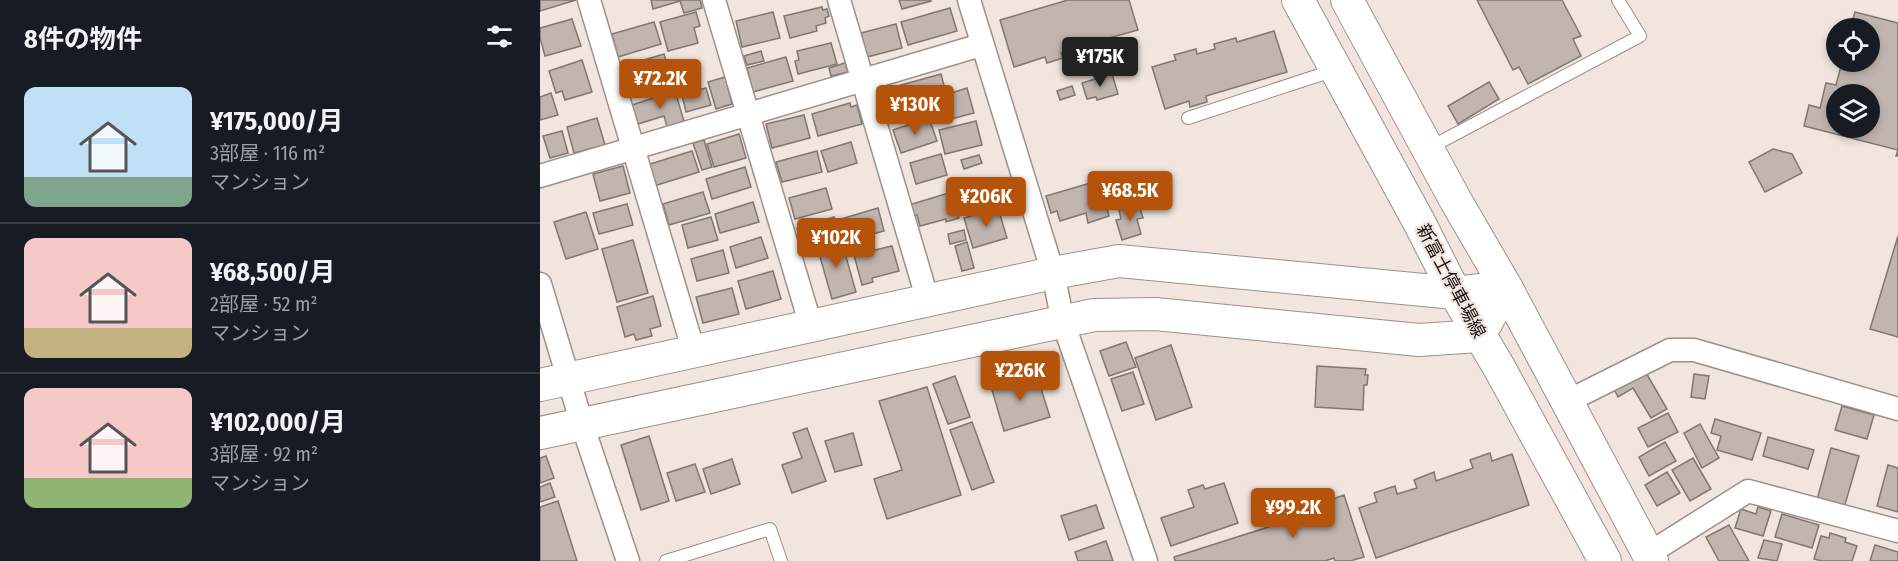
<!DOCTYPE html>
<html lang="ja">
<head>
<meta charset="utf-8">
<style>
	body { margin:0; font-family:"Fira Sans Condensed","Noto Sans JP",sans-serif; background:#242831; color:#f1f3f6; height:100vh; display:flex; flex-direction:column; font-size:22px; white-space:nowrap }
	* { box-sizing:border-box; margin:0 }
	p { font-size:20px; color:#9ea1a6 }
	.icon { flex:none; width:33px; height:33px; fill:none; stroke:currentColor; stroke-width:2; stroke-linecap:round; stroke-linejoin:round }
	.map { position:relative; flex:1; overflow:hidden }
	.sheet { display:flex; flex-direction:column; background:#171b24; width:540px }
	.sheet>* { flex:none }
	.controls { position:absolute; left:1286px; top:18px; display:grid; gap:12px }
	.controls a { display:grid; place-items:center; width:54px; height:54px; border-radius:50%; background:#171b24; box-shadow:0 3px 9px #0003; font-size:30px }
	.price { position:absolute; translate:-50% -51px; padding:0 14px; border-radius:6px; background:#b45309; color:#fff; font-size:20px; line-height:39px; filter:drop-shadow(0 2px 3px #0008) }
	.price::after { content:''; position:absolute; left:50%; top:36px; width:18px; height:14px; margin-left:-9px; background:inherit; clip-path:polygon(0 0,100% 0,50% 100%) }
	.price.on { background:#222; color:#fff }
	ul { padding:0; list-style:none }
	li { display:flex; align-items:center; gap:18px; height:150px; padding:0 24px }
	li+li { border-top:2px solid #363941 }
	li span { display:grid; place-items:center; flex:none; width:168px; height:120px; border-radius:12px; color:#555 }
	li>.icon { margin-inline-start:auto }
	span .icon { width:72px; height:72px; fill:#fffc; stroke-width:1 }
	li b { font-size:26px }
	h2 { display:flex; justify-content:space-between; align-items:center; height:72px; padding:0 24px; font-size:26px }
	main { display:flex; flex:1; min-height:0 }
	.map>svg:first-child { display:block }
</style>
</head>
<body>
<main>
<section class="sheet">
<h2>8件の物件<svg class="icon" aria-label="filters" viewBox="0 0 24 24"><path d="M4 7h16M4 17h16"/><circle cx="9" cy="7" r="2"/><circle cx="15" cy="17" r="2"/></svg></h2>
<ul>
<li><span style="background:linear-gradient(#bfe0f5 75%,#7fa58c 0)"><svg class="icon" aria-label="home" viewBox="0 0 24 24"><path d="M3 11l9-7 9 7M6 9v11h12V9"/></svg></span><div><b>¥175,000/月</b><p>3部屋 · 116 m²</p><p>マンション</p></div></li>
<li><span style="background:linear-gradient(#f6c9c9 75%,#c2b280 0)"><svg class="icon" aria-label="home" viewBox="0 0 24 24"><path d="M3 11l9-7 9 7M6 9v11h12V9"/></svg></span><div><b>¥68,500/月</b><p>2部屋 · 52 m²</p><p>マンション</p></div></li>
<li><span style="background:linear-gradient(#f6c9c9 75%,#8fb573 0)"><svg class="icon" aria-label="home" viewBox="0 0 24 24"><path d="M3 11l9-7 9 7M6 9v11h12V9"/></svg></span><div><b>¥102,000/月</b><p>3部屋 · 92 m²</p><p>マンション</p></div></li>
</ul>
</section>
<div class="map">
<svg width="1358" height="561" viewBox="0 0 1358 561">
	<rect width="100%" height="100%" fill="#f2e5df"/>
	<!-- building -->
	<g fill="#c2b5af" stroke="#817670" stroke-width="1.5" fill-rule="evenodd">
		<path d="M0,0H36L0,11Z"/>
		<path d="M111,0H160L162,8L144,13L140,1L113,9Z"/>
		<path d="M359,0H390L391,1L362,9Z"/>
		<path d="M528,0H589L598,30L569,38L570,44L552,49L550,44L521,53L523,58L507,63L505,57L474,67L460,20Z"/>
		<path d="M937,0H1022L1041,36L1033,39L1041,56L988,84L979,67L973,70Z"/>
		<path d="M282,7L283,10L287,9L289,16L285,18L286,23L276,26L277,31L250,38L244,16Z"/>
		<path d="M410,8L417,31L368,45L361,22Z"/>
		<path d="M156,12L160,26L154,28L158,43L128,51L120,22Z"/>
		<path d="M233,12L240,38L202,47L196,21Z"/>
		<path d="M1315,12L1358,23V156H1356L1358,150L1264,126L1269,105L1280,108L1286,83L1296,85L1302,62H1329V28H1310ZM1296,94H1329V128H1296Z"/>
		<path d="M32,19L41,46L5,56L0,38V28Z"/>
		<path d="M114,22L121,44L78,57L72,34Z"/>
		<path d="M356,24L362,48L327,57L321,33Z"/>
		<path d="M734,31L747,72L666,96L667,102L650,107L649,101L625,109L612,67L636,60L634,55L656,49L657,54L675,49L674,44L696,38L697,42Z"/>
		<path d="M291,43L297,64L258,74L255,61L259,60L257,51Z"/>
		<path d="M221,51L224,61L207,65L204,56Z"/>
		<path d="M124,54L131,77L100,87L98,79L85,83L80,67Z"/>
		<path d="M246,57L253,81L213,92L207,68Z"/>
		<path d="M42,60L52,92L25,100L22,91L16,93L9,71Z"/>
		<path d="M305,63L308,72L291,76L289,68Z"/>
		<path d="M401,74L406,93L348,109L343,90Z"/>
		<path d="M572,74L578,94L557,100L556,97L547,99L542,83Z"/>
		<path d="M185,77L192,104L176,109L168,82Z"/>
		<path d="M949,82L959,99L918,124L908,106Z"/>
		<path d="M532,86L535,95L520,100L517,91Z"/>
		<path d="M166,88L171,105L146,112L142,95Z"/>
		<path d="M427,88L434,113L396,123L389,100Z"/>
		<path d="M135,91L144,121L127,127L124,116L98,124L92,105Z"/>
		<path d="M11,93L18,115L0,120V97Z"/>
		<path d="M310,103L311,107L317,105L322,124L278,136L272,114Z"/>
		<path d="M264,115L270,138L232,148L226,124Z"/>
		<path d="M57,118L65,145L34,153L27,127Z"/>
		<path d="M389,118L397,141L361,153L353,130Z"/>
		<path d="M436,121L442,145L405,154L399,130Z"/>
		<path d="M22,131L28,153L10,158L3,136Z"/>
		<path d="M199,134L206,158L174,167L167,144Z"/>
		<path d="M164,140L172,167L162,170L153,143Z"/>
		<path d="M311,142L317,163L288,172L281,151Z"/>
		<path d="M1233,149L1252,154L1262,173L1225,192L1209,162Z"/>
		<path d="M152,151L159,172L114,186L107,165Z"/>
		<path d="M277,151L282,172L242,182L236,162Z"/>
		<path d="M401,154L407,175L376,184L370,163Z"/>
		<path d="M439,155L442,163L424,169L421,160Z"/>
		<path d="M83,166L90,193L60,201L53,174Z"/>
		<path d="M205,167L211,187L172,199L166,179Z"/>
		<path d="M554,182L558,196L563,194L569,216L548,223L546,213L520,221L517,211L511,213L506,196Z"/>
		<path d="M286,188L292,209L255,219L249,198Z"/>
		<path d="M163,192L170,213L129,225L123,204Z"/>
		<path d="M412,192L419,218L406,222V219L380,226L377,215L373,216L369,205Z"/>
		<path d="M213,202L219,222L180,233L175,214Z"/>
		<path d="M87,204L93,225L59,234L53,213Z"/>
		<path d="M599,205L603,218L597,219L601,234L582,240L576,220L581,219L579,210Z"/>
		<path d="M338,208L344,231L307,241L301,219Z"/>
		<path d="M458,208L467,238L433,248L424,218Z"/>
		<path d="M46,212L58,249L26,259L14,222Z"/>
		<path d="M171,217L178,240L148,248L142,225Z"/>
		<path d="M294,217L299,231L285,235L286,238L262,246L257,228Z"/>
		<path d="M424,230L426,240L410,244L408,234Z"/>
		<path d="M1358,236V337L1330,329Z"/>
		<path d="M221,237L228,258L196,268L190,247Z"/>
		<path d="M301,239L316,292L292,299L277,246Z"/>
		<path d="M93,240L108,293L77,302L62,249Z"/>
		<path d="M427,242L434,268L422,271L415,246Z"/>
		<path d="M352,246L359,271L332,278L333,282L322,285L314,255Z"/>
		<path d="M183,250L189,273L157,281L151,259Z"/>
		<path d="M233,271L241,299L206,309L198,281Z"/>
		<path d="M192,288L199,314L163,323L156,297Z"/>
		<path d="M113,296L121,326L110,329L112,336L96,340L94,334L85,337L77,307Z"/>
		<path d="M586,342L596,367L569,376L560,351Z"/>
		<path d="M631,345L652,407L616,420L595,358Z"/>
		<path d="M777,366L826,369L825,375H828L827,385H824L823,410L775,407Z"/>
		<path d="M1105,371L1127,409L1111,418L1093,388L1078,397L1074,389Z"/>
		<path d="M477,372L480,382L497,376L510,417L464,431L452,390L469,385L466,376Z"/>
		<path d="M593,372L604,404L582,411L571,379Z"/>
		<path d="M1154,374L1169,376L1165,399L1151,397Z"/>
		<path d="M415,376L430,417L408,424L393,384Z"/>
		<path d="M387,387L421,495L347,519L334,479L362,470L339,401Z"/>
		<path d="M1302,406L1334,415L1327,439L1295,430Z"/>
		<path d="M1128,413L1138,432L1108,447L1098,428Z"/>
		<path d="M1175,419L1221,433L1212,460L1177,450L1181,436L1171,433Z"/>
		<path d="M432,422L454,482L432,490L410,430Z"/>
		<path d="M1160,424L1179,458L1162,468L1144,433Z"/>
		<path d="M267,428L286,481L252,493L242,465L262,458L253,433Z"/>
		<path d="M313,433L322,465L295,472L285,441Z"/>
		<path d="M109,436L129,501L101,510L81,445Z"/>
		<path d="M1228,437L1274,450L1268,469L1223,456Z"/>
		<path d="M1125,442L1136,461L1109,476L1099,457Z"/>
		<path d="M1291,448L1319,456L1304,508L1277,500Z"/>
		<path d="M950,453L952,461L972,454L989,505L836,558L819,508L837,502L834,493L855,486L857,494L877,488L874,480L894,472L896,481L933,468L930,460Z"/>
		<path d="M6,456L14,478L0,483V458Z"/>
		<path d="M1153,458L1171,489L1150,501L1132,470Z"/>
		<path d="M192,459L200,484L171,494L163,469Z"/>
		<path d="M155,464L165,492L136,501L127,473Z"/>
		<path d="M1348,465L1358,468V512L1337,506Z"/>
		<path d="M1127,472L1140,493L1117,506L1105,485Z"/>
		<path d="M10,483L15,497L0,502V487Z"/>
		<path d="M684,483L698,523L631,546L621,518L654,507L648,490L663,485L665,489Z"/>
		<path d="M791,493L793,499L804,495L824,557L810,561H795L794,558L785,561H635L634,557L782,510L778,498Z"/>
		<path d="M18,501L37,561H0V507Z"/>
		<path d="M556,505L564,528L529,540L521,516Z"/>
		<path d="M1218,507L1231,511L1223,536L1195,528L1201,509L1216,514Z"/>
		<path d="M1242,514L1279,525L1272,548L1235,537Z"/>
		<path d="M1189,525L1209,561H1179L1166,537Z"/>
		<path d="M1290,533L1306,538L1305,542L1317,546L1312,561H1282L1274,559L1281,536L1289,538Z"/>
		<path d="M1224,540L1242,544L1237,561L1218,558Z"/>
		<path d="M566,541L573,561H538L535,552Z"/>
		<path d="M1335,545L1358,552V561H1330Z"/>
	</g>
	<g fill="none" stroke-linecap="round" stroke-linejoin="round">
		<defs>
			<g id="lane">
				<path d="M648,118L795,70"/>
				<path d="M889,148L1100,36L1078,0"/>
				<path d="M126,561L230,529L241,561"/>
			</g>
			<g id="street">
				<path d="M49,0L154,352"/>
				<path d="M174,0L271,326"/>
				<path d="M299,0L388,301"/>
				<path d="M429,0L513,273L523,322L606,561"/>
				<path d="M0,176L441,45"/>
				<path d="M0,284L42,424L88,561"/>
				<path d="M1026,402L1130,350H1154L1358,409"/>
				<path d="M1108,554L1208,491L1358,531"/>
			</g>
			<g id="secondary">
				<path d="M758,0L879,222L915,293L960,369L1065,561"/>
				<path d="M807,0L916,201L966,287L1112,561"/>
				<path d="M0,385L513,273L579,261L915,293L966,287"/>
				<path d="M0,433L554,315L615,314L879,340L939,336L966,287"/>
			</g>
		</defs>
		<!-- lane casing -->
		<use href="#lane" stroke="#9c908a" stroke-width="14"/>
		<!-- street casing -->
		<use href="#street" stroke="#9c908a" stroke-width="25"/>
		<!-- secondary casing -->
		<use href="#secondary" stroke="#9c908a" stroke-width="34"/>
		<!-- lane -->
		<use href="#lane" stroke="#fff" stroke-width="12"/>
		<!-- street -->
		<use href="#street" stroke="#fff" stroke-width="22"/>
		<!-- secondary -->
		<use href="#secondary" stroke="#fff" stroke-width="32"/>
	</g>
	<g text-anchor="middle" stroke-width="4.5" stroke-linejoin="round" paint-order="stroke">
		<!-- street labels -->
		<g font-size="18" fill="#130f0d" stroke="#f2e5df">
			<text transform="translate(911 281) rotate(62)" y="6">新富士停車場線</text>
		</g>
	</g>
</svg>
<div class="controls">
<a><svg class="icon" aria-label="locate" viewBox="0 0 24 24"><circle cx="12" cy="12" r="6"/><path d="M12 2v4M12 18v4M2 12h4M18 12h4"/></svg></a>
<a><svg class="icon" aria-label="layers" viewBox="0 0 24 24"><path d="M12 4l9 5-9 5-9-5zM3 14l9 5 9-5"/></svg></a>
</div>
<b class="price on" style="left:560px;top:88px">¥175K</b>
<b class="price" style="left:120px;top:110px">¥72.2K</b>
<b class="price" style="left:375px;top:136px">¥130K</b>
<b class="price" style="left:590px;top:222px">¥68.5K</b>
<b class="price" style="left:446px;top:228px">¥206K</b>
<b class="price" style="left:296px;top:269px">¥102K</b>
<b class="price" style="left:480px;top:402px">¥226K</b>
<b class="price" style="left:753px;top:539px">¥99.2K</b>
</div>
</main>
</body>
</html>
